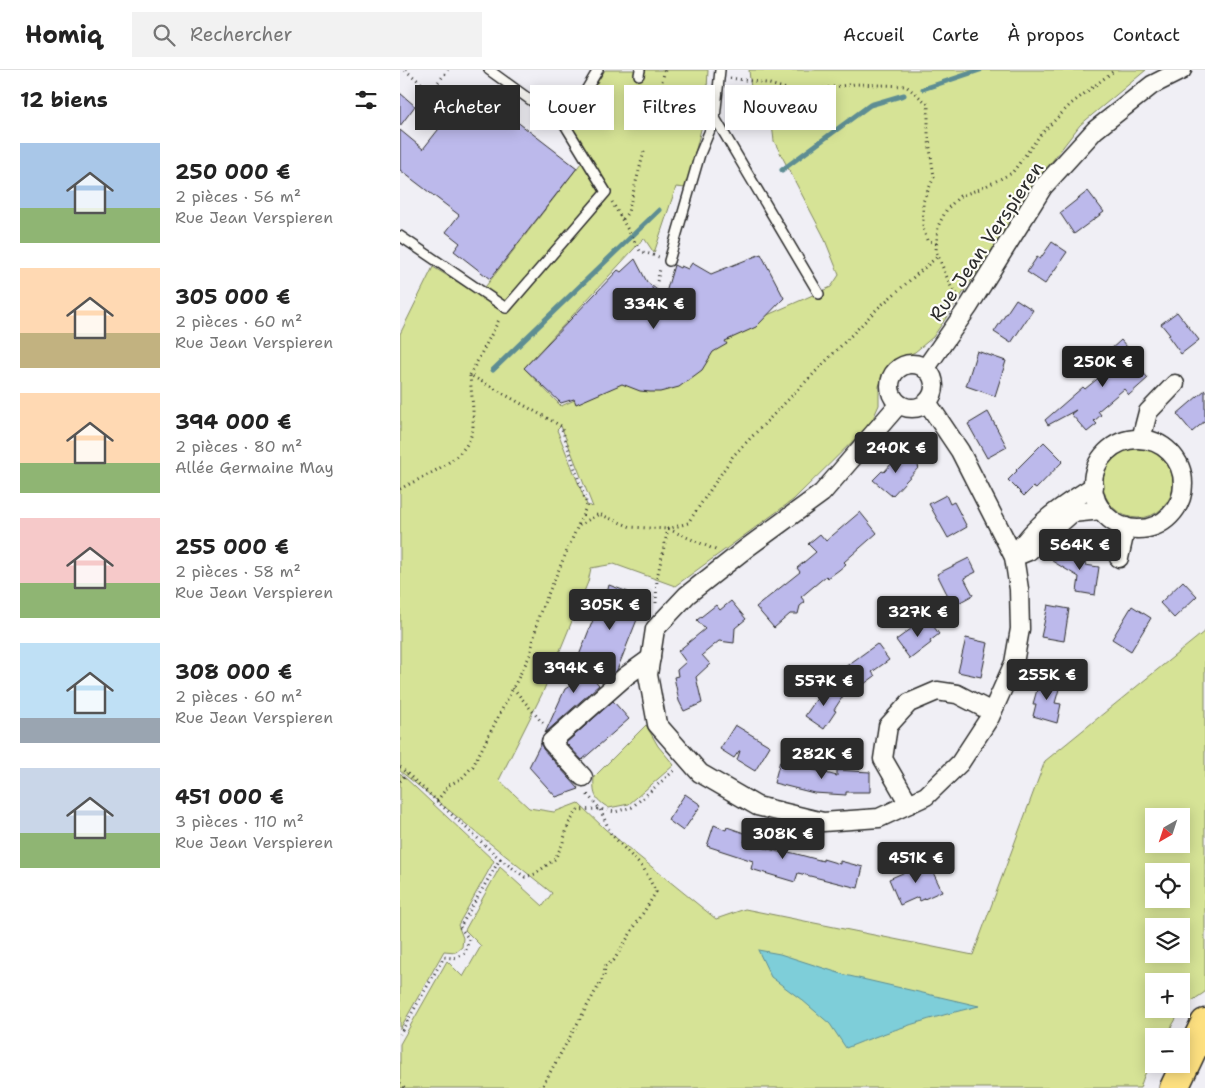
<!DOCTYPE html>
<html lang="fr">
<head>
<meta charset="utf-8">
<style>
	body { margin:0; font-family:"Shantell Sans",sans-serif; background:#f2f2f2; color:#222; height:100vh; display:flex; flex-direction:column; font-size:19px; white-space:nowrap }
	* { box-sizing:border-box; margin:0 }
	p { font-size:16px; color:#767676 }
	.icon { flex:none; width:28px; height:28px; fill:none; stroke:currentColor; stroke-width:2; stroke-linecap:round; stroke-linejoin:round }
	.map { position:relative; flex:1; overflow:hidden }
	.details { display:flex; flex-direction:column; background:#fff; width:400px }
	.details>* { flex:none }
	.top-card { position:absolute; left:15px; top:15px; width:475px; height:45px; display:flex; gap:10px }
	.needle { width:32px; rotate:219deg }
	.buttons { position:absolute; left:745px; top:738px; display:grid; gap:10px }
	.buttons a { display:grid; place-items:center; width:45px; height:45px; border-radius:0px; background:#fff; box-shadow:0 2px 12px #0003; font-size:25px }
	.price { position:absolute; translate:-50% -42px; padding:0 11px; border-radius:5px; background:#2b2b2b; color:#fff; font-size:16px; line-height:32px; filter:drop-shadow(0 1px 2px #0008) }
	.price::after { content:''; position:absolute; left:50%; top:30px; width:15px; height:11px; margin-left:-8px; background:inherit; clip-path:polygon(0 0,100% 0,50% 100%) }
	.price.selected { background:#222; color:#fff }
	ul { padding:0; list-style:none }
	li { display:flex; align-items:center; gap:15px; height:125px; padding:0 20px }
	li span { display:grid; place-items:center; flex:none; width:140px; height:100px; border-radius:0px; color:#555 }
	li>.icon { margin-inline-start:auto }
	span .icon { width:60px; height:60px; fill:#fffc; stroke-width:1 }
	li b { font-size:21px }
	h2 { display:flex; justify-content:space-between; align-items:center; height:60px; padding:0 20px; font-size:21px }
	.pill { padding:0 18px; border-radius:0px; background:#fff; box-shadow:0 2px 12px #0003; font-size:18px; line-height:45px }
	.pill.selected { background:#2b2b2b; color:#fff }
	header { display:flex; align-items:center; gap:30px; box-sizing:border-box; height:70px; padding:0 25px; background:#fff; border-bottom:1px solid #e0e0e0 }
	header strong { font-size:24px }
	nav { display:flex; gap:28px; margin-inline-start:auto; font-size:18px }
	.search { width:350px; height:45px; background:#f2f2f2; display:flex; align-items:center; gap:12px; box-sizing:border-box; padding:0 18px; border-radius:0px; color:#767676; font-size:19px }
	main { display:flex; flex:1; min-height:0 }
	.map>svg:first-child { display:block }
</style>
</head>
<body>
<header>
<strong>Homiq</strong>
<div class="search"><svg class="icon" aria-label="search" viewBox="0 0 24 24"><circle cx="10" cy="10" r="6"/><path d="M15 15l6 6"/></svg>Rechercher</div>
<nav><a>Accueil</a><a>Carte</a><a>À propos</a><a>Contact</a></nav>
</header>
<main>
<section class="details">
<h2>12 biens<svg class="icon" aria-label="filters" viewBox="0 0 24 24"><path d="M4 7h16M4 17h16"/><circle cx="9" cy="7" r="2"/><circle cx="15" cy="17" r="2"/></svg></h2>
<ul>
<li><span style="background:linear-gradient(#a9c7e8 65%,#8fb573 0)"><svg class="icon" aria-label="home" viewBox="0 0 24 24"><path d="M3 11l9-7 9 7M6 9v11h12V9"/></svg></span><div><b>250 000 €</b><p>2 pièces · 56 m²</p><p>Rue Jean Verspieren</p></div></li>
<li><span style="background:linear-gradient(#ffd9b3 65%,#c2b280 0)"><svg class="icon" aria-label="home" viewBox="0 0 24 24"><path d="M3 11l9-7 9 7M6 9v11h12V9"/></svg></span><div><b>305 000 €</b><p>2 pièces · 60 m²</p><p>Rue Jean Verspieren</p></div></li>
<li><span style="background:linear-gradient(#ffd9b3 70%,#8fb573 0)"><svg class="icon" aria-label="home" viewBox="0 0 24 24"><path d="M3 11l9-7 9 7M6 9v11h12V9"/></svg></span><div><b>394 000 €</b><p>2 pièces · 80 m²</p><p>Allée Germaine May</p></div></li>
<li><span style="background:linear-gradient(#f6c9c9 65%,#8fb573 0)"><svg class="icon" aria-label="home" viewBox="0 0 24 24"><path d="M3 11l9-7 9 7M6 9v11h12V9"/></svg></span><div><b>255 000 €</b><p>2 pièces · 58 m²</p><p>Rue Jean Verspieren</p></div></li>
<li><span style="background:linear-gradient(#bfe0f5 75%,#9aa5b1 0)"><svg class="icon" aria-label="home" viewBox="0 0 24 24"><path d="M3 11l9-7 9 7M6 9v11h12V9"/></svg></span><div><b>308 000 €</b><p>2 pièces · 60 m²</p><p>Rue Jean Verspieren</p></div></li>
<li><span style="background:linear-gradient(#c9d6e8 65%,#8fb573 0)"><svg class="icon" aria-label="home" viewBox="0 0 24 24"><path d="M3 11l9-7 9 7M6 9v11h12V9"/></svg></span><div><b>451 000 €</b><p>3 pièces · 110 m²</p><p>Rue Jean Verspieren</p></div></li>
</ul>
</section>
<div class="map">
<svg width="805" height="1018" viewBox="0 0 805 1018">
	<rect width="100%" height="100%" fill="#f0eff5"/>
	<filter id="ink" filterUnits="userSpaceOnUse"><feTurbulence type="fractalNoise" baseFrequency=".02" numOctaves="2"/><feDisplacementMap in="SourceGraphic" scale="10" xChannelSelector="R" yChannelSelector="G"/><feConvolveMatrix kernelMatrix="1 2 1 2 8 2 1 2 1" color-interpolation-filters="sRGB"/></filter>
	<g filter="url(#ink)">
		<!-- green -->
		<g fill="#d6e396" stroke="#808760" fill-rule="evenodd">
			<path d="M205,0H308L306,40L286,118L276,117L254,183L244,168L124,298L161,336L431,217L439,205L423,165L374,71L369,29L351,19L349,0H746L680,55L626,125L588,186L533,267L515,282L488,294L479,316V335L471,353L393,430L275,516L214,494L191,498L188,512L143,622L99,710L129,738L154,742L178,733L205,759L316,849L345,839L573,885L645,691L805,561V922L783,937L766,966H754V988L744,1006L740,1018H0V974L47,891L63,907L81,876L65,860L100,797L143,836L152,823L0,701V264L33,197L79,225L188,84L173,71L171,54ZM161,356L193,437L187,435L157,360ZM754,746H781V774H754ZM754,801H781V829H754ZM754,856H781V884H754ZM754,911H781V939H754Z"/>
			<circle cx="738" cy="413" r="35"/>
			<path d="M246,655L258,676L274,695L229,734L209,738C194,729 193,724 194,707Z"/>
			<path d="M0,703L94,791L58,855L63,868L62,877L56,882L44,881L0,959Z"/>
		</g>
		<!-- water -->
		<path fill="#7eced9" stroke="#5d8d93" d="M358,880L380,884L445,905L579,936C533,947 490,960 446,978L430,954L402,930L371,907Z"/>
		<g fill="none" stroke-linecap="round" stroke-linejoin="round">
			<!-- stream -->
			<g stroke="#5d8d93" stroke-width="5">
				<path d="M523,19L580,0"/>
				<path d="M382,100L470,35L504,25"/>
				<path d="M93,300L259,140"/>
			</g>
		</g>
		<!-- building -->
		<g fill="#bcb9eb" stroke="#2b2b2b">
			<path d="M72,17L177,98L90,209L54,181L60,173L46,162L59,145L0,100V60L23,79Z"/>
			<path d="M0,23L15,36L0,56Z"/>
			<path d="M688,121L704,142L674,164L660,143Z"/>
			<path d="M652,172L667,182L645,214L627,202L637,187L640,189Z"/>
			<path d="M361,184L384,228L356,257L325,271L327,274L313,282L302,300L279,317L260,322H250L240,321L222,314L176,334L174,329L161,333L124,298L218,200L221,202L235,189L247,212L265,226L274,195L280,198L281,196L288,199L292,193L311,204Z"/>
			<path d="M616,229L633,240L611,273L594,262Z"/>
			<path d="M777,242L799,270L781,284L768,266L770,265L761,254Z"/>
			<path d="M721,270L733,284V291L748,308L729,325L724,319L698,341L701,345L694,351L697,354L687,362L671,344L676,340L648,355L645,350L683,317L685,319L707,301L698,291Z"/>
			<path d="M577,281L606,291L595,326L566,316Z"/>
			<path d="M805,320V351L792,362L777,344Z"/>
			<path d="M588,342L607,377L587,388L568,354Z"/>
			<path d="M644,372L663,391L636,419L633,417L624,426L608,410L617,401L616,400Z"/>
			<path d="M502,382L519,397L492,426L473,410L482,401L484,402Z"/>
			<path d="M546,425L550,434L554,432L567,457L548,468L529,434Z"/>
			<path d="M460,442L477,463L444,492L446,494L439,500L428,508L426,506L401,527L405,532L400,536L398,544H390L374,558L356,537L400,502L397,498L416,482L408,474L420,464L426,471Z"/>
			<path d="M665,477L686,489L685,495L699,497L695,525L677,522L679,507L652,491L653,490H657Z"/>
			<path d="M569,488L576,502L564,508L573,525L553,536L537,504Z"/>
			<path d="M783,511L797,526L774,548L760,533Z"/>
			<path d="M209,515L228,522L226,530L242,537L217,600L213,604L180,591L181,589L178,588L204,522L207,523Z"/>
			<path d="M331,531L346,549L335,558L334,573L319,571L302,585L310,594L296,607L302,633L284,641L279,631L274,607L278,606L277,600L286,592L278,581L305,559L297,550L316,535L320,540Z"/>
			<path d="M648,535L669,539L664,571L641,567Z"/>
			<path d="M732,536L751,548L731,581L712,569Z"/>
			<path d="M527,547L539,564L530,571L531,573L510,589L496,570Z"/>
			<path d="M566,568L588,573L581,607L558,602Z"/>
			<path d="M477,574L489,590L472,602L475,606L460,617L445,597Z"/>
			<path d="M180,593L199,615L145,663L165,619L170,616Z"/>
			<path d="M643,607L661,612L655,633L661,634L657,653L633,646L636,634H633L638,616L641,617Z"/>
			<path d="M426,615L443,626L434,640L436,641L424,659L405,646Z"/>
			<path d="M213,631L229,649L182,690L166,673Z"/>
			<path d="M335,655L370,676L355,701L337,690L340,681H339L334,688L320,679Z"/>
			<path d="M141,673L143,679L179,719L156,727L129,697Z"/>
			<path d="M380,691L437,706V700L470,702V722H446V725L414,723L374,713Z"/>
			<path d="M285,724L301,735L283,761L268,750Z"/>
			<path d="M314,755L326,760L327,757L347,764L344,772L386,784L387,782L393,783L423,791V789L440,794V791L463,797L458,818L398,803L395,812L351,799L353,791L307,776Z"/>
			<path d="M528,792L542,821L520,831L518,827L500,835L489,809Z"/>
		</g>
		<g fill="none" stroke-linecap="round" stroke-linejoin="round">
			<defs>
				<g id="lane">
					<path d="M239,5L240,0"/>
					<path d="M315,48L419,224"/>
					<path d="M165,55L198,0"/>
					<path d="M0,166L106,238L206,122L165,55L89,0"/>
					<path d="M269,191L300,84L315,48L320,0"/>
				</g>
				<g id="street">
					<circle cx="512" cy="316" r="22"/>
					<path d="M525,299L569,236L643,117L695,60L752,15L782,0"/>
					<path d="M499,334L422,423L348,477L287,525L255,559L248,605L257,654L300,703L357,736L423,752L479,748L526,726L560,693L590,647L614,593L620,559L619,519L614,487L560,381L527,332"/>
					<path d="M741,369L748,342L775,314"/>
					<circle cx="738" cy="414" r="45"/>
					<path d="M619,485L629,481L672,443L702,440"/>
					<path d="M614,487C635,453 661,437 694,416"/>
					<path d="M719,488L726,457"/>
					<path d="M183,707L151,672L226,606L251,588"/>
					<path d="M509,734L483,689L488,656L509,633L537,621L557,624L592,642"/>
				</g>
				<path id="primary" d="M774,1018L805,953"/>
			</defs>
			<!-- lane casing -->
			<use href="#lane" stroke="#2b2b2b" stroke-width="12"/>
			<!-- street casing -->
			<use href="#street" stroke="#2b2b2b" stroke-width="21"/>
			<!-- primary casing -->
			<use href="#primary" stroke="#2b2b2b" stroke-width="31"/>
			<!-- path -->
			<g stroke="#2b2b2b" stroke-width="3" stroke-dasharray="1 4" stroke-linecap="butt">
				<path d="M5,0L31,21L48,0"/>
				<path d="M330,8L366,13L397,22L455,14L506,16L528,34V64L534,107L523,132V158L527,170L537,174"/>
				<path d="M262,11L265,0"/>
				<path d="M212,132L240,181L259,187"/>
				<path d="M223,149L228,142L245,78"/>
				<path d="M557,224L551,217L536,181L538,156L547,139L560,126L580,119L612,103L641,64L671,34L715,0"/>
				<path d="M244,225L256,216L260,199"/>
				<path d="M70,305L100,248"/>
				<path d="M0,419C25,405 72,389 73,355C74,339 71,321 70,305L161,356L187,435L139,545L130,585L73,696L61,709L49,715L37,731"/>
				<path d="M179,455L199,444L231,457L268,459L318,481"/>
				<path d="M256,533L257,508L268,459L288,453L333,386L478,238L538,186"/>
				<path d="M113,618L145,656"/>
				<path d="M0,697L100,789L60,857L69,869L65,883L54,888L44,887L0,964"/>
				<path d="M0,711L7,703"/>
				<path d="M100,789L125,807L135,804L155,789L162,775L169,753L178,740L200,739L215,742L232,737L276,699"/>
				<path d="M0,1013L5,1018"/>
				<path d="M139,1018L143,1015L204,906L205,896L214,890L256,822L244,799L211,764L200,739L185,722"/>
			</g>
			<!-- lane -->
			<use href="#lane" stroke="#fdfcf7" stroke-width="9"/>
			<!-- street -->
			<use href="#street" stroke="#fdfcf7" stroke-width="18"/>
			<!-- primary -->
			<use href="#primary" stroke="#fde080" stroke-width="28"/>
		</g>
	</g>
	<g text-anchor="middle" stroke-width="4.5" stroke-linejoin="round" paint-order="stroke">
		<!-- street labels -->
		<g font-size="19" fill="#2b2b2b" stroke="#fdfcf7">
			<text transform="translate(586 171) rotate(-56)" y="7">Rue Jean Verspieren</text>
		</g>
	</g>
</svg>
<div class="buttons">
<a><svg class="needle" viewBox="-14 -14 28 28"><path d="M0-13l5 13h-10z" fill="#e53935"/><path d="M0 13l5-13h-10z" fill="#767676"/></svg></a>
<a><svg class="icon" aria-label="locate" viewBox="0 0 24 24"><circle cx="12" cy="12" r="6"/><path d="M12 2v4M12 18v4M2 12h4M18 12h4"/></svg></a>
<a><svg class="icon" aria-label="layers" viewBox="0 0 24 24"><path d="M12 4l9 5-9 5-9-5zM3 14l9 5 9-5"/></svg></a>
<a>+</a>
<a>−</a>
</div>
<b class="price" style="left:254px;top:260px">334K €</b>
<b class="price selected" style="left:703px;top:318px">250K €</b>
<b class="price" style="left:496px;top:404px">240K €</b>
<b class="price" style="left:680px;top:501px">564K €</b>
<b class="price" style="left:210px;top:561px">305K €</b>
<b class="price" style="left:518px;top:568px">327K €</b>
<b class="price" style="left:174px;top:624px">394K €</b>
<b class="price" style="left:647px;top:631px">255K €</b>
<b class="price" style="left:424px;top:637px">557K €</b>
<b class="price" style="left:422px;top:710px">282K €</b>
<b class="price" style="left:383px;top:790px">308K €</b>
<b class="price" style="left:516px;top:814px">451K €</b>
<div class="top-card">
<a class="pill selected">Acheter</a>
<a class="pill">Louer</a>
<a class="pill">Filtres</a>
<a class="pill">Nouveau</a>
</div>
</div>
</main>
</body>
</html>
